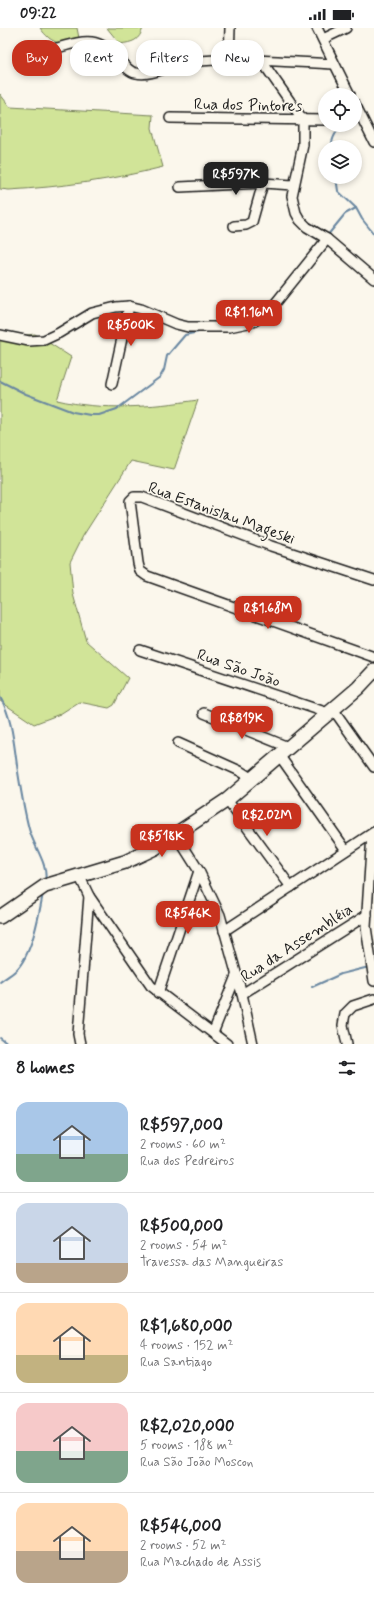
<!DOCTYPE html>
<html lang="en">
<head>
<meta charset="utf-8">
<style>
	body { margin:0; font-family:Mynerve,sans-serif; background:#f6f6f6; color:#202124; height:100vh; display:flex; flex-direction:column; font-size:15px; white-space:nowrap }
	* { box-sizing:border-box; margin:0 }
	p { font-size:13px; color:#757577 }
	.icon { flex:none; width:22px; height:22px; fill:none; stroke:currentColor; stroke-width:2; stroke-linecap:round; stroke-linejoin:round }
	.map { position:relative; height:1016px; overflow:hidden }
	.side { display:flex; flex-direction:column; background:#fff; flex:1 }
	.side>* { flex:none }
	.guide { position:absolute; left:12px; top:12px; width:350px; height:36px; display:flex; gap:8px }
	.buttons { position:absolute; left:318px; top:60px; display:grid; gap:8px }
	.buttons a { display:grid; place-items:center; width:44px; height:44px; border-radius:50%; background:#fff; box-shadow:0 2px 6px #0003; font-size:20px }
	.price { position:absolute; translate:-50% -34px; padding:0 9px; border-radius:8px; background:#c8321e; color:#fff; font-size:13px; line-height:26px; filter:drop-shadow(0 1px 2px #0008) }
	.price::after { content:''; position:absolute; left:50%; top:24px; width:12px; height:9px; margin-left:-6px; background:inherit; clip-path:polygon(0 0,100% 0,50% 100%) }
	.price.active { background:#222; color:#fff }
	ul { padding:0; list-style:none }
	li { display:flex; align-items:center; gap:12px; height:100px; padding:0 16px }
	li+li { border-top:1px solid #e0e0e0 }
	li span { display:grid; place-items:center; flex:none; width:112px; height:80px; border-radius:12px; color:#555 }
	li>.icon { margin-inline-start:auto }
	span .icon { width:48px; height:48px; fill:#fffc; stroke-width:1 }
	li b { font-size:17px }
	h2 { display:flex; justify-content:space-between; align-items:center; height:48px; padding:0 16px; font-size:17px }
	.tag { padding:0 14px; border-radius:16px; background:#fff; box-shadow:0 2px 6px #0003; font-size:14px; line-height:36px }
	.tag.active { background:#c8321e; color:#fff }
	.status { display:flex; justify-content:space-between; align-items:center; height:28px; padding:0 20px; background:#fff; direction:ltr }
	.status svg { height:11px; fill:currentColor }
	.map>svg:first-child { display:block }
</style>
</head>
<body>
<div class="status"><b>09:22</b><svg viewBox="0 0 49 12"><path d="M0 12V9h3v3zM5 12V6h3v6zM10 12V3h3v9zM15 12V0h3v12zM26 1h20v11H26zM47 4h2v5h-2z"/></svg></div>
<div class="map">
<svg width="374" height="1016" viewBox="0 0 374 1016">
	<rect width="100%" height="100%" fill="#fbf7ec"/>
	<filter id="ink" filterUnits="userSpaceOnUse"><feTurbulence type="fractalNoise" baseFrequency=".025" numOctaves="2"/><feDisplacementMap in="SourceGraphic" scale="8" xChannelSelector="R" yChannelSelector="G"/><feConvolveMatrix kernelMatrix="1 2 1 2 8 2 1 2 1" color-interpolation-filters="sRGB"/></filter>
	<g filter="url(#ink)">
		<!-- green -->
		<g fill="#d1e498" stroke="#76805a">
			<path d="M40,0H77L79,10L77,16C58,16 52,16 40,0Z"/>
			<path d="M107,0H143C139,13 133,14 120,16Z"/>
			<path d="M0,66L10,79L153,87L152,100L163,139C112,152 62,159 9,162L0,161Z"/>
			<path d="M35,306L71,329L57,372C103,383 151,379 198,372L174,442L131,433L83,508L70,534L73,566L86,613L128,650L114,677L109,680L79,674L60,686L34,696L0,673V310Z"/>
		</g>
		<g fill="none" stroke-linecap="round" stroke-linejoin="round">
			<!-- stream -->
			<g stroke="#6987a1" stroke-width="2">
				<path d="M332,119C331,111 337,101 344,97"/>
				<path d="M336,149L338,163L356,180L362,191L374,206"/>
				<path d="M327,208L345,186L356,180"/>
				<path d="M228,295L241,292"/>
				<path d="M0,353L26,366L73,384L90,387H99L117,381L160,349L164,342L167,328L185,307L203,303"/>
				<path d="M0,669C13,691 14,719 18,744C21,763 24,782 29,801C33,817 49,837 45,853"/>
				<path d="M0,954C5,950 11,947 15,943C32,928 39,887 43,865"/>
				<path d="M312,959L341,946L369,939"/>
				<path d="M0,1010L8,1016"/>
			</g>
			<defs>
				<g id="street">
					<path d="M317,0L350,67"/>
					<path d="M323,11L346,0"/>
					<path d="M57,20C86,12 98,8 120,32C124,37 129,44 136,45C153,49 172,35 189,34C238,29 286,34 334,36"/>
					<path d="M229,31L230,0"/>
					<path d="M261,32L303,92V117L292,168L296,185L300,192L307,199L327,211L374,251"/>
					<path d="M355,76L374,114"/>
					<path d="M170,90L325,92"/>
					<path d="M180,159L263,155L293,157"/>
					<path d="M234,198L246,197L252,194L263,155"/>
					<path d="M0,307L29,313L44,312L59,305L92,285L116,279L129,278L141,281L176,296L188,299H229L253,294L270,282L327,211"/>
					<path d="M112,356L129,278"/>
					<path d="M374,552L271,518L142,469H134L130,473L138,535L140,543L147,548L374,629"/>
					<path d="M140,622L328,685"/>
					<path d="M333,681L374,739"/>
					<path d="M204,685L288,719"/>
					<path d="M178,715L240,743L251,750"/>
					<path d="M279,727L346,822"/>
					<path d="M227,772L291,859"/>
					<path d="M175,805L199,843L220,887L242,966L253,1016"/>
					<path d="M372,806L366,899L374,953"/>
					<path d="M79,847L89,868L151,958L227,1016"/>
					<path d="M224,903L374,804"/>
					<path d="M158,965L199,843"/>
					<path d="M242,966L367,887"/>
					<path d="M213,1005L236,948"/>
					<path d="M80,1016L78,1006L89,868"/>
					<path d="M347,1016L343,997L345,986L353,978L374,971"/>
				</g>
				<path id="secondary" d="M0,889L45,858L125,834L155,820L227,772L358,660L374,643"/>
			</defs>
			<!-- street casing -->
			<use href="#street" stroke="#1c1c1c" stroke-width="12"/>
			<!-- secondary casing -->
			<use href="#secondary" stroke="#1c1c1c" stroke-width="16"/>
			<!-- street -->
			<use href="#street" stroke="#fbf7ec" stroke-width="9"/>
			<!-- secondary -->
			<use href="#secondary" stroke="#fbf7ec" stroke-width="13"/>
		</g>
	</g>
	<g text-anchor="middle" stroke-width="3.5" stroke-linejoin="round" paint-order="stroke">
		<!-- street labels -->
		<g font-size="16" fill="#1c1c1c" stroke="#fbf7ec">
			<text transform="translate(248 76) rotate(1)" y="6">Rua dos Pintores</text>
			<text transform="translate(222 484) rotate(20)" y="6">Rua Estanislau Mageski</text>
			<text transform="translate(239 639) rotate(19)" y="6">Rua São João</text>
			<text transform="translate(296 914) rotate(-33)" y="6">Rua da Assembléia</text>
		</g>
	</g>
</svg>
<div class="buttons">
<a><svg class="icon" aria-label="locate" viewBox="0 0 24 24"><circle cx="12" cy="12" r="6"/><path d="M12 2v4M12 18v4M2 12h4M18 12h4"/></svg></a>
<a><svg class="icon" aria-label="layers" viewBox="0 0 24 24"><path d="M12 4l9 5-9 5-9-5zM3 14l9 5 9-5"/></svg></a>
</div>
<b class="price active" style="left:236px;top:168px">R$597K</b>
<b class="price" style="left:249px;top:306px">R$1.16M</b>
<b class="price" style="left:131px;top:319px">R$500K</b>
<b class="price" style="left:268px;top:602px">R$1.68M</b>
<b class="price" style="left:242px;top:712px">R$819K</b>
<b class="price" style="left:267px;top:809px">R$2.02M</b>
<b class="price" style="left:162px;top:830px">R$518K</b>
<b class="price" style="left:188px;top:907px">R$546K</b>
<div class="guide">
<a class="tag active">Buy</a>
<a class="tag">Rent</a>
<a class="tag">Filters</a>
<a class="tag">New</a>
</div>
</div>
<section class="side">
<h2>8 homes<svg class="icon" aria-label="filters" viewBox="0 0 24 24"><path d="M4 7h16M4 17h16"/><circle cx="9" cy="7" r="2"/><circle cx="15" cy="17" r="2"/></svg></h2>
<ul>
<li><span style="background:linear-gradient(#a9c7e8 65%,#7fa58c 0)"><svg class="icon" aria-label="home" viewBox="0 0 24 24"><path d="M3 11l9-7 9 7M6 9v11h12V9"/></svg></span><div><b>R$597,000</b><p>2 rooms · 60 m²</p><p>Rua dos Pedreiros</p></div></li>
<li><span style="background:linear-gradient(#c9d6e8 75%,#b9a48a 0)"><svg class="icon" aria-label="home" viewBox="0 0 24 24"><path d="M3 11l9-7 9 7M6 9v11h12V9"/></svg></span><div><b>R$500,000</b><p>2 rooms · 54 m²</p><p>Travessa das Mangueiras</p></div></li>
<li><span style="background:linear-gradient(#ffd9b3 65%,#c2b280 0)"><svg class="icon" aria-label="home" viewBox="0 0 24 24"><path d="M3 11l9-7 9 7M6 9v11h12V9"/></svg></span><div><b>R$1,680,000</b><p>4 rooms · 152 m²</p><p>Rua Santiago</p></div></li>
<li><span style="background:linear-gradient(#f6c9c9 60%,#7fa58c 0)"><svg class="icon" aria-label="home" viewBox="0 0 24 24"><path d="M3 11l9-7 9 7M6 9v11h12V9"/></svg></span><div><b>R$2,020,000</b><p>5 rooms · 188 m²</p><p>Rua São João Moscon</p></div></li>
<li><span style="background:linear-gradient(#ffd9b3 60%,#b9a48a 0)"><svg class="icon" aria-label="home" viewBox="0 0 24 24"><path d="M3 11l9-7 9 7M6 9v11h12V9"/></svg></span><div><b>R$546,000</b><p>2 rooms · 52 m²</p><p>Rua Machado de Assis</p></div></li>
</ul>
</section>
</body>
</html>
